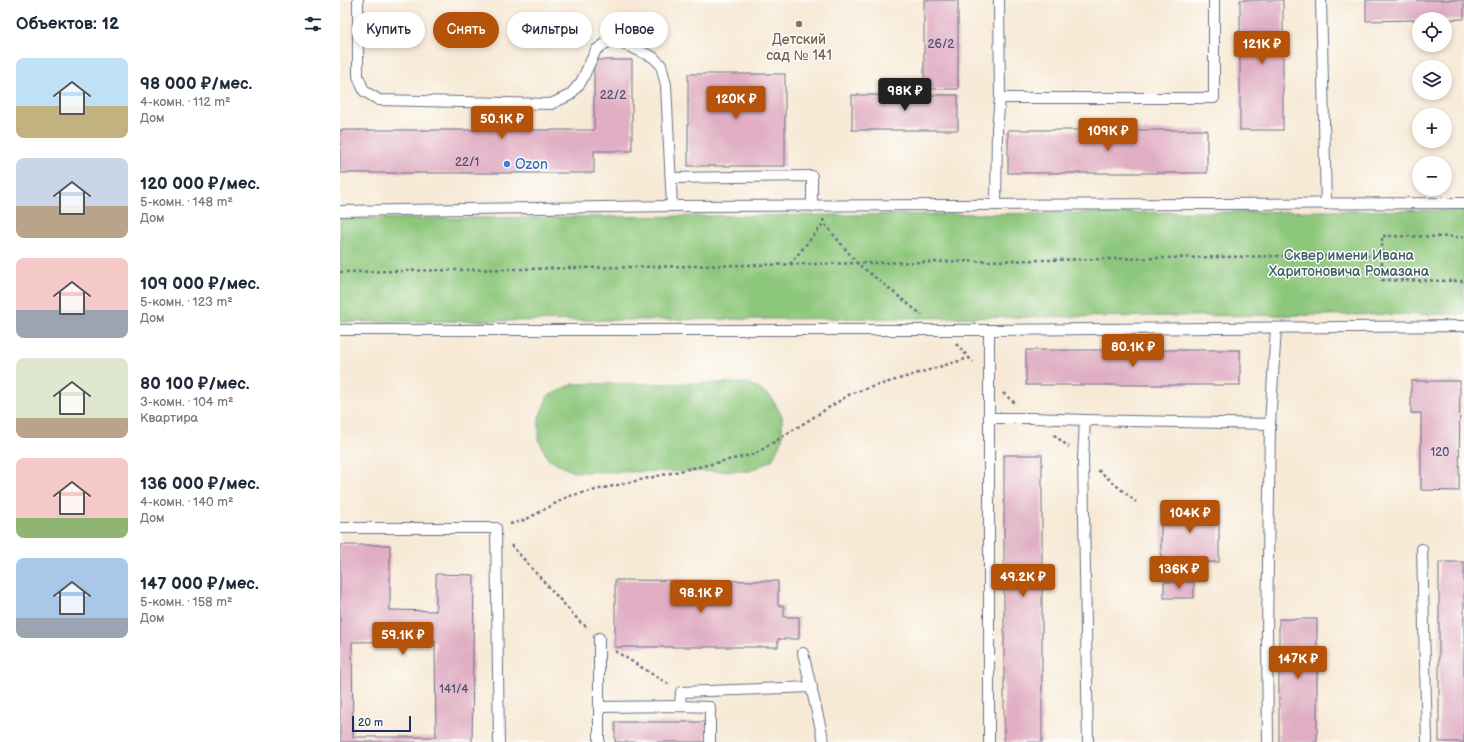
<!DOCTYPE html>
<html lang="ru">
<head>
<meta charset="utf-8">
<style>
	body { margin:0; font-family:"Balsamiq Sans",sans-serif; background:#f6f6f7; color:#1f2937; height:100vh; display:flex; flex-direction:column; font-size:15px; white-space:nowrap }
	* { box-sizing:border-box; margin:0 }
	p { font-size:13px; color:#747a83 }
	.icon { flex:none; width:22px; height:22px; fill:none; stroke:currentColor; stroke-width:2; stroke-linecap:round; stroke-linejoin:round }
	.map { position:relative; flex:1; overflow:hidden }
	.panel { display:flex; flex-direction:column; background:#fff; width:340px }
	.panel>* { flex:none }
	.banner { position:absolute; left:12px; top:12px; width:380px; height:36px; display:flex; gap:8px }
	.buttons { position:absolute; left:1072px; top:12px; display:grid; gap:8px }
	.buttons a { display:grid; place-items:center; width:40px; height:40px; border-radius:50%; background:#fff; box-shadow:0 2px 6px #0003; font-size:20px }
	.scale { position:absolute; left:12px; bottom:10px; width:59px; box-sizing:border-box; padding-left:4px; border:2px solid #1b2f5e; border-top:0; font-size:11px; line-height:14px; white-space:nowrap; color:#1b2f5e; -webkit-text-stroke:3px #fdfcf7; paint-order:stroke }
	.price { position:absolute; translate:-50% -34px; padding:0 9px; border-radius:4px; background:#b45309; color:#fff; font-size:13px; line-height:26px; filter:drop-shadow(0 1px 2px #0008) }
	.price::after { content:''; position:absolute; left:50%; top:24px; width:12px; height:9px; margin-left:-6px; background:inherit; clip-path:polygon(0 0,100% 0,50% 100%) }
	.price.active { background:#222; color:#fff }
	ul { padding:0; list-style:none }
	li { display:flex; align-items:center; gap:12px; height:100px; padding:0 16px }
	li span { display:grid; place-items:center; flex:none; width:112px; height:80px; border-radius:8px; color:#555 }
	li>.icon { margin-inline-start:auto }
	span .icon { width:48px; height:48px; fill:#fffc; stroke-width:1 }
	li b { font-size:17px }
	h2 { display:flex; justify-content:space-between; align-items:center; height:48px; padding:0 16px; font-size:17px }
	.chip { padding:0 14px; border-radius:18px; background:#fff; box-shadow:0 2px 6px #0003; font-size:14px; line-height:36px }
	.chip.active { background:#b45309; color:#fff }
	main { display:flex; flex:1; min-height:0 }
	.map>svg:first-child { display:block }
</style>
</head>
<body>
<main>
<section class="panel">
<h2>Объектов: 12<svg class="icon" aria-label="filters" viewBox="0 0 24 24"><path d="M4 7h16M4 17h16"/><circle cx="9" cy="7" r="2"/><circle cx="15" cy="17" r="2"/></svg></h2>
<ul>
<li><span style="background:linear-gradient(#bfe0f5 60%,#c2b280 0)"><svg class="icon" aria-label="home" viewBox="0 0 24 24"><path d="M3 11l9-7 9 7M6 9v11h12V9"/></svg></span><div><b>98 000 ₽/мес.</b><p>4-комн. · 112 m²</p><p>Дом</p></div></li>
<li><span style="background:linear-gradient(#c9d6e8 60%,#b9a48a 0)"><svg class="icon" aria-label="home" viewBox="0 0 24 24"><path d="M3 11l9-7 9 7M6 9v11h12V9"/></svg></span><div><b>120 000 ₽/мес.</b><p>5-комн. · 148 m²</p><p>Дом</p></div></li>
<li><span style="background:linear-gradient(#f6c9c9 65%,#9aa5b1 0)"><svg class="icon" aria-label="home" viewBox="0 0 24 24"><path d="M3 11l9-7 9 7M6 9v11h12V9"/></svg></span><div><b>109 000 ₽/мес.</b><p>5-комн. · 123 m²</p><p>Дом</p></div></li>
<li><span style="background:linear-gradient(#dfe7d0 75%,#b9a48a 0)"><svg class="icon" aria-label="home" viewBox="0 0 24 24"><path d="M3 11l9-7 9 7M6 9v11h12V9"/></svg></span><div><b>80 100 ₽/мес.</b><p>3-комн. · 104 m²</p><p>Квартира</p></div></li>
<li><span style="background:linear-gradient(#f6c9c9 75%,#8fb573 0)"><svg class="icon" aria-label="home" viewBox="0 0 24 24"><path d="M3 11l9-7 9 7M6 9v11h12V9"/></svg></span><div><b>136 000 ₽/мес.</b><p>4-комн. · 140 m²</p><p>Дом</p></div></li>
<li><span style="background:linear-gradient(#a9c7e8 75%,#9aa5b1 0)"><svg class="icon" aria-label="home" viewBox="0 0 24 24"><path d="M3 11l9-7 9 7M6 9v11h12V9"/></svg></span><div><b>147 000 ₽/мес.</b><p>5-комн. · 158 m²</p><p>Дом</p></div></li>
</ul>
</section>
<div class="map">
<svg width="1124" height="742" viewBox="0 0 1124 742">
	<rect width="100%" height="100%" fill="#fdfcf7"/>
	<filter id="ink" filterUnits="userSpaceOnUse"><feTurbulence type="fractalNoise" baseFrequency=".025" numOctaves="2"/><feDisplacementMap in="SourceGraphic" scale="8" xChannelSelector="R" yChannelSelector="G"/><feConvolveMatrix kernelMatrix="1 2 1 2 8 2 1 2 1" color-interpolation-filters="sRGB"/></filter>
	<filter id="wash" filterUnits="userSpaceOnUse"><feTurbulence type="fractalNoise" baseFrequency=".012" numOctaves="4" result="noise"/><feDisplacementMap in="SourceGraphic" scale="16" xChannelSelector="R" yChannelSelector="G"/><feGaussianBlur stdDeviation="0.9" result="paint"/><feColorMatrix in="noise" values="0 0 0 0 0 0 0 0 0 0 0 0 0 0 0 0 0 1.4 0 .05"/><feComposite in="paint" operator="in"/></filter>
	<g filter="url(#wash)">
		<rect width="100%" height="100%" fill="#f7e9d5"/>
		<!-- green -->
		<g fill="#8dc77c" stroke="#547b6d">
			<path d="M1124,210V314L0,322V219Z"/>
			<path d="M409,383L431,397L442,416V439L432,460L410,471L233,472L208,459L199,440V417L208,396L233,384Z"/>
		</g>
		<g id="blocks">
			<!-- building -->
			<g fill="#e0adc3" fill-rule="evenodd">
				<rect x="584" y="0" width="34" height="89"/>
				<rect x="900" y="0" width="43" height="130"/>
				<path d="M1026,0H1124V19L1026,21Z"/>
				<path d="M254,60H292V151H254V173H0V130H254Z"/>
				<rect x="348" y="74" width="97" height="92"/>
				<rect x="512" y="95" width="106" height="35"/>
				<rect x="668" y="130" width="199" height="43"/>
				<rect x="686" y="350" width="214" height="35"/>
				<path d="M1071,381H1120L1119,491L1081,490V413H1071Z"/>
				<rect x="664" y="455" width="38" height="287"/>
				<rect x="821" y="506" width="58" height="56"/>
				<path d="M0,545H50V610L96,611V574L134,575L132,742H0ZM95,641L96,737H13L12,642Z"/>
				<rect x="1099" y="562" width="25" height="180"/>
				<path d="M275,580L438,581V606H444V617H459V639H438V647H275Z"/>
				<rect x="824" y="582" width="30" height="16"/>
				<rect x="939" y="619" width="38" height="123"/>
				<rect x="275" y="722" width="91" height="20"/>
			</g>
		</g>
	</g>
	<g filter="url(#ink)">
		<use href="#blocks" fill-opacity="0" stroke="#687088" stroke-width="1"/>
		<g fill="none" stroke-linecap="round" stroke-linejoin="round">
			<defs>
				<g id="service">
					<path d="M18,0V76L24,91L39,100L211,104L230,95L241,82L256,50L266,43H281L313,57L321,65L326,85L332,206"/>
					<path d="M659,0L660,98"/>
					<path d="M981,0L986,204"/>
					<path d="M331,178L472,176V206"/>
					<path d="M656,205L657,129L660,98H874V0"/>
					<path d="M0,211L332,206L1124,203"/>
					<path d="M0,330H649L1124,326"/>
					<path d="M650,418H693L745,420L743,458L748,742"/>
					<path d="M745,420L930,424L936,328"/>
					<path d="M0,528H156L159,742"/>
					<path d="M1082,549L1087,742"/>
					<path d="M259,638V742"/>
					<path d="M463,653L484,742"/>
					<path d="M340,706L341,692L472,687"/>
					<path d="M260,707L340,706L370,707V742"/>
					<path d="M649,742V330"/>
					<path d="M928,742L927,632L930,424"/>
				</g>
			</defs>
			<!-- service casing -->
			<use href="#service" stroke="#687088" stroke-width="12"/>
			<!-- path -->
			<g stroke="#687088" stroke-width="2.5" stroke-dasharray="3 3" stroke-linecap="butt">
				<path d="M483,219L484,223L517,263L582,315"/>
				<path d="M1124,237L1042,236V280L1124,281"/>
				<path d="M450,264L484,223"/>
				<path d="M0,272L940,256H1042"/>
				<path d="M616,344L633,362"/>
				<path d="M663,393L675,403"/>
				<path d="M714,435L729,447"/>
				<path d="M758,470L796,502"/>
				<path d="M170,524L185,520L229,496L415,454L512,393L629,358"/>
				<path d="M171,545L241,623L248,628"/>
				<path d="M275,651L330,685"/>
			</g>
			<!-- service -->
			<use href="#service" stroke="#fff" stroke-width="10"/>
		</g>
	</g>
	<!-- markers -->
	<circle fill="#8d6e63" stroke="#fdfcf7" stroke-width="1.5" cx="459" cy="24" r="4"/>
	<circle fill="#3f7fe0" stroke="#fdfcf7" stroke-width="1.5" cx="167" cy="164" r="4"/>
	<g text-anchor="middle" stroke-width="3" stroke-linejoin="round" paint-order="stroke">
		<!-- number labels -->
		<g font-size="12" fill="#4c4e77">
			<text x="601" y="48">26/2</text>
			<text x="273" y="99">22/2</text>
			<text x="127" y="166">22/1</text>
			<text x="1100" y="456">120</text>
			<text x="114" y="693">141/4</text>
		</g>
		<!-- education labels -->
		<g font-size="14" fill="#785e54" stroke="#fdfcf7">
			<text x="459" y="44">Детский<tspan x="459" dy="16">сад № 141</tspan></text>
		</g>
		<!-- shop labels -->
		<g font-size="14" fill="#366cbe" stroke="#fdfcf7" text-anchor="start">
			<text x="175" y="169">Ozon</text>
		</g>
		<!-- park labels -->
		<g font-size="14" fill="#3d5d67" stroke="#fdfcf7">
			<text x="1009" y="260">Сквер имени Ивана<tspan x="1009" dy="16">Харитоновича Ромазана</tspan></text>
		</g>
	</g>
</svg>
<div class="buttons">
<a><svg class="icon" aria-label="locate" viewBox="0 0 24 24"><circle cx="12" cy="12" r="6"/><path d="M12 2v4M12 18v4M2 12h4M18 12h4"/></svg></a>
<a><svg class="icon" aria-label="layers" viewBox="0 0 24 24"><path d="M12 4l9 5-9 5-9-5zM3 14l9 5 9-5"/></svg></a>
<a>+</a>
<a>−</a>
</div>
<div class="scale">20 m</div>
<b class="price" style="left:922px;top:65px">121K ₽</b>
<b class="price active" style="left:565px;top:112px">98K ₽</b>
<b class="price" style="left:396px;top:120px">120K ₽</b>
<b class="price" style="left:162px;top:140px">50.1K ₽</b>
<b class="price" style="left:768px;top:152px">109K ₽</b>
<b class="price" style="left:793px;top:368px">80.1K ₽</b>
<b class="price" style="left:850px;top:534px">104K ₽</b>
<b class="price" style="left:839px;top:590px">136K ₽</b>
<b class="price" style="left:683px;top:598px">49.2K ₽</b>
<b class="price" style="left:361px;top:614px">98.1K ₽</b>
<b class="price" style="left:63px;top:656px">59.1K ₽</b>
<b class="price" style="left:958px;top:680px">147K ₽</b>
<div class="banner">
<a class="chip">Купить</a>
<a class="chip active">Снять</a>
<a class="chip">Фильтры</a>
<a class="chip">Новое</a>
</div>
</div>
</main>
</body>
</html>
